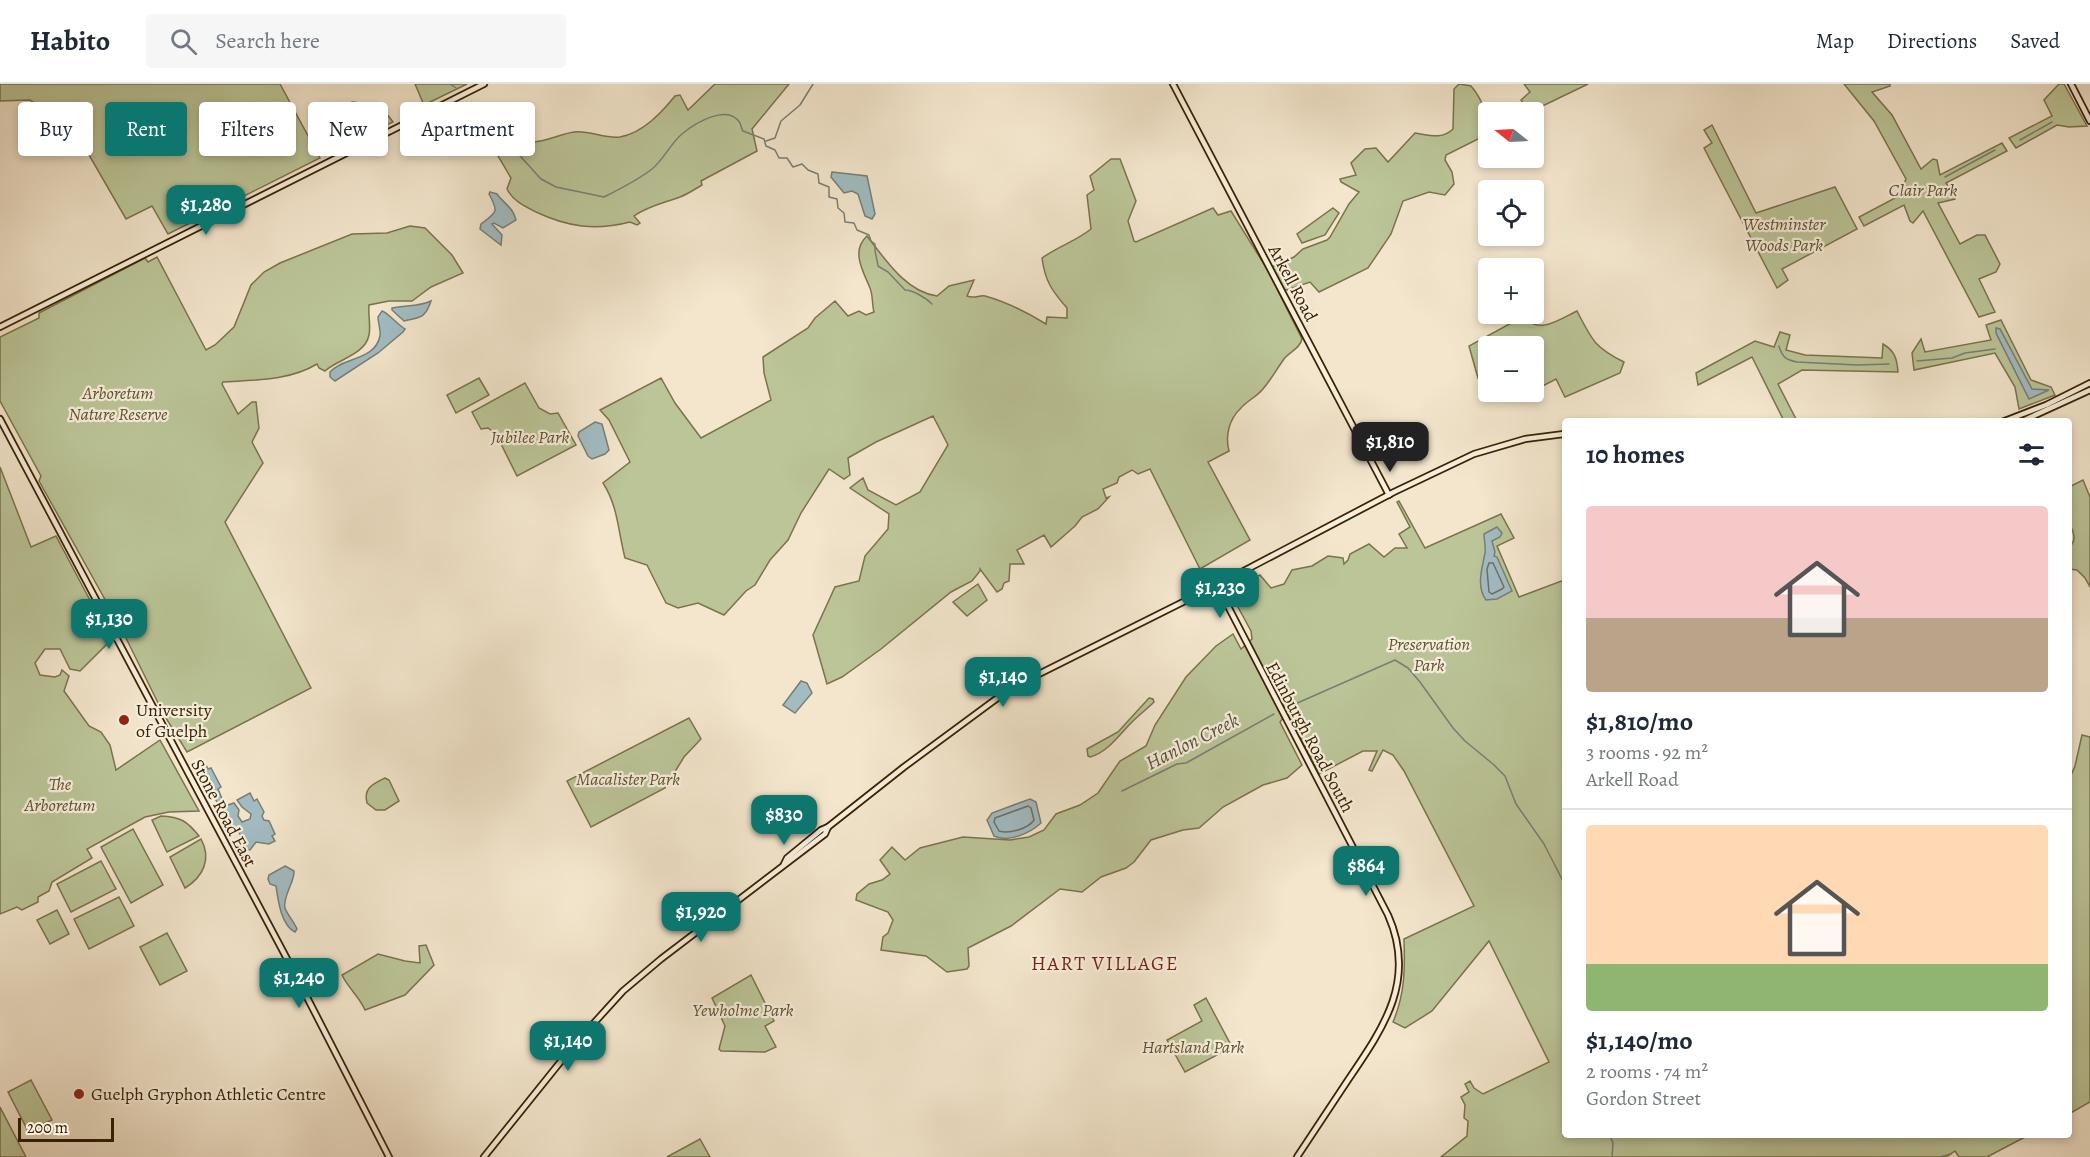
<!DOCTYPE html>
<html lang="en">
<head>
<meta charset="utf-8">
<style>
	body { margin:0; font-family:Alegreya,serif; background:#f6f6f7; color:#1f2937; height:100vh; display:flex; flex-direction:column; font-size:22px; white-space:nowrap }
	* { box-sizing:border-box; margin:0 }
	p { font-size:20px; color:#747a83 }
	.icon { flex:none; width:33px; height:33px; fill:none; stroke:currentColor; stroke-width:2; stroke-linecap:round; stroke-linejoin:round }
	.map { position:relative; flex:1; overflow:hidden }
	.sheet { position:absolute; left:1562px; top:334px; width:510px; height:720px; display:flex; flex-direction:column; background:#fff; border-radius:6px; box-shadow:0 3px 9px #0003 }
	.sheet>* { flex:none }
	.hud { position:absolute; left:18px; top:18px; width:570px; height:54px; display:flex; gap:12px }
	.needle { width:39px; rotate:288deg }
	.fabs { position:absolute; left:1478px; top:18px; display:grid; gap:12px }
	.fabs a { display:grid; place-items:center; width:66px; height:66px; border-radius:6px; background:#fff; box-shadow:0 3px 9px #0003; font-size:30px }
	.scale { position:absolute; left:18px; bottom:15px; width:96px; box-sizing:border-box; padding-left:6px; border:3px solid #3a2100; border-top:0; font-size:16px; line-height:21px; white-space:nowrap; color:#3a2100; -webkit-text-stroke:4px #f7efde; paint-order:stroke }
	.price { position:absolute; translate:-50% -51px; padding:0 14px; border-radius:12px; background:#0f766e; color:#fff; font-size:20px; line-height:39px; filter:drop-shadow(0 2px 3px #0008) }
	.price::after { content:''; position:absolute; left:50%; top:36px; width:18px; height:14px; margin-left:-9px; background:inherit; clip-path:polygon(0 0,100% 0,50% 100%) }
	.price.active { background:#222; color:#fff }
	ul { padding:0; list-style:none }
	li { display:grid; align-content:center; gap:12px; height:318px; padding:0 24px }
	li+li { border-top:2px solid #e0e1e3 }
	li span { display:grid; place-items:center; height:186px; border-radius:6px; color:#555 }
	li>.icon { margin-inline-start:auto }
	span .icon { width:108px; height:108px; fill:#fffc; stroke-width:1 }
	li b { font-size:26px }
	h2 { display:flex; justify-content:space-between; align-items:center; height:72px; padding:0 24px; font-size:26px }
	.pill { padding:0 21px; border-radius:6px; background:#fff; box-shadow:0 3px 9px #0003; font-size:21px; line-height:54px }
	.pill.active { background:#0f766e; color:#fff }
	header { display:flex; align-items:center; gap:36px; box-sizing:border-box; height:84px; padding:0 30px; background:#fff; border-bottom:2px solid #e0e1e3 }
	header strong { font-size:28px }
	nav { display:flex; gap:33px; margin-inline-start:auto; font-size:21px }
	.search { width:420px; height:54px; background:#f6f6f7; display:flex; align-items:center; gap:15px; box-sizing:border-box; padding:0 21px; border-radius:6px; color:#747a83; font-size:22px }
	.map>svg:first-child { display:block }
</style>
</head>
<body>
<header>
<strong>Habito</strong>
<div class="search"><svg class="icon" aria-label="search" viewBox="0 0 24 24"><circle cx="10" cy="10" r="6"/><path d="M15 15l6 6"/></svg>Search here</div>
<nav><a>Map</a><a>Directions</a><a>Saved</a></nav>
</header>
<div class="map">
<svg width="2090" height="1073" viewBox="0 0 2090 1073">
	<rect width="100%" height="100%" fill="#f3e6cd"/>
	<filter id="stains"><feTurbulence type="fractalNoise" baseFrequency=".00333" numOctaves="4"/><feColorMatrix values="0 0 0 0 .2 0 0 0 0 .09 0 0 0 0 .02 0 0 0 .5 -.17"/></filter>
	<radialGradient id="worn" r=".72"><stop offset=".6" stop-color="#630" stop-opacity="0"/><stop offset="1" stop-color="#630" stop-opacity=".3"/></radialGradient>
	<!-- green -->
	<g fill="#bbc598" stroke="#7a734c" stroke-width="1.5">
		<path d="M0,0H280L320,74L168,150L152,122L126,135L74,45L30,16L0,17Z"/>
		<path d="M415,0H467L424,21Z"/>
		<path d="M715,0H789L752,45L757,67L701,97L702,101C695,105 688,110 680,113C664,119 648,122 634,132L640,139L637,141L630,138C595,147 568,143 536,128C524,122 513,117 507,105L511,94L498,72L503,58C480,52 472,46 458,27L463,22V19L474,21L480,32L502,47L507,38L516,31L526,41L533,58C548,57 560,50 574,48C589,46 605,55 620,53C643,49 662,28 675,12L680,11L688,26Z"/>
		<path d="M1459,0L1471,2C1483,16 1488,33 1488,50L1446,71L1445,76L1452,88L1454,100L1445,111L1429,108L1403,117L1391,150L1368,184L1319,208L1310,198L1287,206L1277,205L1302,255C1300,265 1289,268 1284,275C1276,286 1271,296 1262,306C1256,313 1247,317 1241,324C1229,335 1225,352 1229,367L1208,378L1250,456L1200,485L1150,385L1138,390L1132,386L1119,393L1117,399L1103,405L1106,414L1109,413L1098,425L1082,433L1075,442L1051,463L1044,451L1017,466L1024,480H1010L1009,497L1004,499L1002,505L997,508L980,485V487L972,497L951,508L881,565L842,593L827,600L813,551L835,503L859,497L865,472L888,445L889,430L850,404L863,394L868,406L896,421L920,408L948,361L933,332L876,358L848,374L850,391L844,395L829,385L801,429L788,456L770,476L755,501L746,507L724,531L698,519L678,524L666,519L647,481L625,474C618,447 618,422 603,399L630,378L609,336L600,326L661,294L675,319L701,354L771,316L764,289L763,273L808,244L815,234L835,217L848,232L859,227L866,231L874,228C872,221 873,211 870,204C864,189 850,167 867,152C885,175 906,208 937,212L949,202L974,196L967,212C974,215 979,211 985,212C1007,218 1028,229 1046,240L1047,233L1067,234V224C1052,207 1045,197 1042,174C1059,162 1076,157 1091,145L1087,111L1094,106L1090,92L1111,75H1120L1136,117L1128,137L1134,157L1136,158L1213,124L1218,131L1231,127L1267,185L1294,173L1303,165L1327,156L1330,153L1349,120L1359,108L1341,98L1340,95L1356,91L1351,79L1365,65L1376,64L1388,78L1415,49C1429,51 1442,56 1453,45L1454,5Z"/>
		<path d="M1524,0H1588L1530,28L1521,16L1530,8Z"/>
		<path d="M1844,0H1890V2L1872,8L1892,31L1921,85L1933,75L1937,76L1940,91L2002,59L2007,67L1946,99L1956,112L1955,115L1938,119L1960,160L1977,151H1985L2000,180L1996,188L1979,195L1995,228L1979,233L1923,127L1913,139L1910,137L1904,121L1864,142L1859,133L1899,112L1906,95L1874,37Z"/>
		<path d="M2059,0H2064L2087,42L2069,43L2057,41L2016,64L2009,54L2052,32L2044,16Z"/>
		<path d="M352,18C371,20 382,21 393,38L355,56L342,31Z"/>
		<path d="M1712,41L1756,129L1835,103L1857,145L1782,185L1788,196L1777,204L1704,64L1712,59L1704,46Z"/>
		<path d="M1333,124L1339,129L1325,151L1302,159L1297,150Z"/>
		<path d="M410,142L425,144L452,171L463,189L431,203L412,217H389L369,221C368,231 371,242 369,251C365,271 338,275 325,287L319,284L317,280C289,297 254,296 223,298L222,300L238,330L252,318H256L259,344L252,358L263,379L225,438L311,604L187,668L164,631L122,546L39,397L41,392L0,317V253L39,234V229L145,174L148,178L157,173L206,266L215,261L234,243L251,201L264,188L280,179L352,150L387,149Z"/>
		<path d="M1577,227C1592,256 1594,263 1624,278L1620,289L1565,313L1556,295L1533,307V262H1488V288L1478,294L1469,262L1524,232C1538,252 1560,235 1577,227Z"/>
		<path d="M2001,236L2031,296L2051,303L2055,311L2019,325L2015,303L1995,269L1914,286L1912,269L1921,255L1925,268L1991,256L1986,241Z"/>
		<path d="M1780,248L1790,251L1786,266L1805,271L1882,274L1883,260C1895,267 1897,275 1898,288L1802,286L1778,300L1797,337H1784L1752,273L1698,301L1696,289L1755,257L1774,263Z"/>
		<path d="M479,294L489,311L456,329L447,311Z"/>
		<path d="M525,299L539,324L550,330L558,329L576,361L517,392L496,350L488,344L481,345L472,328Z"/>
		<path d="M0,383L31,463L56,452L111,556L80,587L70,585L60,565H45L35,579L40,591L55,593L60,591L62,586L69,592L64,607L89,642L101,648L110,661L116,686L160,656L199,727L169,728L145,733L87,765L92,774L52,798L49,807L38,813V818L22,826L17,823L0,830Z"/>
		<path d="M2083,396L2090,413V503L2085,494L2077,486L2069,485V464C2080,452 2070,446 2068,433C2067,423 2068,413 2069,403Z"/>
		<path d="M1399,417L1425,464L1501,430L1514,454L1497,462L1519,513L1564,496V1052H2027L1987,1073H1959L1955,1067L1946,1073H1441L1467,1052L1468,1037L1464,1034L1465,1021L1461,1013L1469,1008L1465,1000L1470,997L1474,1004L1483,1010L1549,978L1489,857L1432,927L1405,944L1393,938C1405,910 1405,885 1404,855L1474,822L1404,687L1393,671L1383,666L1372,687L1369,686L1377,667H1363L1319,690L1289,630H1286L1280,638L1302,681L1287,694L1263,701L1223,723L1199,744L1183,746L1151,756L1134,778L1126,784L1101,793L1082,808L1060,805L1011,842L968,864L969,882L967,885L947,888L926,872L881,866L883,853L888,849L893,836L888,828L856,816L857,810L869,800L882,796L890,790L880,776L892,763L905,776L920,764L963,753L1010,756L1029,753L1044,746L1056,730L1080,721L1098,709L1120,677L1146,662L1155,641L1186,593L1216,562L1233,550L1241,565L1252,555L1251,547L1233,514L1236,504L1260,491L1271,504L1284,500L1292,486L1312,482L1328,472L1343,474L1344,480L1348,476L1350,470L1369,460L1384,473L1395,464H1407L1399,450L1410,443L1397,418Z"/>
		<path d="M978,500L987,516L967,532L953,518Z"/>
		<path d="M1149,614L1153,615L1154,618C1147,625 1139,631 1132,638C1119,651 1108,668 1090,673L1088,672L1087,665L1118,648Z"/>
		<path d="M689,634L701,655L684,673L665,704L591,743L567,697Z"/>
		<path d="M2082,651L2090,653V1018L2069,1030L2068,698L2075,682Z"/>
		<path d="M385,694L389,696L399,717L385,726H376L367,719C363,704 373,700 385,694Z"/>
		<path d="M161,732C181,733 187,737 199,752L167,768L152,736Z"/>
		<path d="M133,745L163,801L131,819L101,763Z"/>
		<path d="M201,755C212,775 203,793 185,804L170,773Z"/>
		<path d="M101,777L116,805L71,828L57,800Z"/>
		<path d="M119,813L134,842L89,865L74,835Z"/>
		<path d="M57,826L69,850L50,860L37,836Z"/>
		<path d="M167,849L187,887L160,901L140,863Z"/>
		<path d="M426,861L434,881L405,911L365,926C359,912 348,904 342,891L378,870L405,877L420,879L419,862Z"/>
		<path d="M751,891L774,937L765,942L776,963L765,968L721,967L719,965L725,942L712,914Z"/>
		<path d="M1206,914L1232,963L1185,988L1167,956L1202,937L1194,921Z"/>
		<path d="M31,996L52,1036L28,1047L8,1008Z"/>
		<path d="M0,1023L26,1073H0Z"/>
		<path d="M700,1055L710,1073H667Z"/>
	</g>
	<!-- water -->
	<g fill="#a1bcc3" stroke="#787e75" stroke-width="1.5">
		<path d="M832,88L867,92L875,130L872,135L865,132L858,110L852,107L844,109L831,93Z"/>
		<path d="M490,108L497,110C504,120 513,123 516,136L503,144L494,139L492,140L502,151L501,161L480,145L481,140C497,128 499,128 489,110Z"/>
		<path d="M431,217C425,235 420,233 404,237L392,226V224C406,221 418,223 431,217Z"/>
		<path d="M382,227C387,228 398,241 405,245L403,248L378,269L335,297L330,293V288C343,273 375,277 380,252C381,246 378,239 378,233Z"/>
		<path d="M1996,244L2000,245L2032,305L2049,306L2029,315L1996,249Z"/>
		<path d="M595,338L602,340L609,366L605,370L592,375L588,372L578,352L579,348Z"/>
		<path d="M1497,443L1502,449L1500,453L1492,457L1495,468L1494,472L1497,473L1512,507L1497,515L1486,516C1476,502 1482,485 1485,469C1486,463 1484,457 1484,450Z"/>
		<path d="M801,597L807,599L812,609L795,629L783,621Z"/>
		<path d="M204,677L208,685L211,684L221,703L218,705L225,722L234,719L239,726L238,732L242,738L250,735L251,730L242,723L237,716L250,709L254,717L257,715L264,728L262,732L264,736L269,737L275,750L272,752L275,757L269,760L256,758L250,766L242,764L241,752L237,745L230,740L227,729L219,722L200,684L199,678Z"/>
		<path d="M1030,715L1036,718L1041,739C1030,749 1009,759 994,752L987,736L992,729Z"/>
		<path d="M285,782L294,787C295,797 282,814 285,824C287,830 294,838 297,845L295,848C281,841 278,816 276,802L270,800L268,795L269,791Z"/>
	</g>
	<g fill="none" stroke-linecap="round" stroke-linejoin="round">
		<!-- shore -->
		<g stroke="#6e6e62" stroke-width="1.5">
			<path d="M1489,479H1493L1504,503L1502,505L1492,510L1489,508L1487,485Z"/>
			<path d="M1028,722L1031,724L1034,736C1028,745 1009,750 999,747L994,738L995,734Z"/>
		</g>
		<!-- stream -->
		<g stroke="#787e75" stroke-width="1.5">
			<path d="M450,0L456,4"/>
			<path d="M2020,56L2052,38"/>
			<path d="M766,57L775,54L781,37L800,21L813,0"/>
			<path d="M512,63L541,95L556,103L604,113C620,105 638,96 652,85C664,75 671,59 682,50C695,39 728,19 740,39C741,41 741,44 743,47L764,55L766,62L775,66L779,74H787L793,83L802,80L808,86L818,90L819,99L829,103V113L837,115L838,124L844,129L845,138L854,139L857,146L869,151L871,157L875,160C874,169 877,173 878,182L888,188L905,206C913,206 926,214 932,220"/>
			<path d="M1945,93L1995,66"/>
			<path d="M1779,262C1782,273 1786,276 1797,278L1857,281L1889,280"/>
			<path d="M1917,277L1952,274L1965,269L1995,265"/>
			<path d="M1286,624L1395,576L1408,584L1420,598L1453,644L1465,657L1493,680L1505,692L1516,720L1544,760L1564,799"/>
			<path d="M1122,707L1177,680L1186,679L1274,630"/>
			<path d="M1610,1052L1613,1059L1612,1073"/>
			<path d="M1940,1073L1951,1070"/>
		</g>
		<defs>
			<g id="secondary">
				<path d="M1173,0L1389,411"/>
				<path d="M2071,0L2090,37"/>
				<path d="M0,243L484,0"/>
				<path d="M0,335L294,888L389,1073"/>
				<path d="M2002,338L2046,321L2090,299"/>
				<path d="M2020,338L2090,306"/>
				<path d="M1217,501L1388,831C1417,896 1384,943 1348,996C1331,1022 1314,1047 1297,1073"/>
				<path d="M784,780L787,774L821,746L828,743L904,683L1011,604L1217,501L1394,408L1474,370L1525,355L1564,350"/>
				<path d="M484,1073L574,961L623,907L661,875L825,750L828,743"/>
			</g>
		</defs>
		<!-- secondary casing -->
		<use href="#secondary" stroke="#3a2100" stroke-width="8"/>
		<!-- secondary -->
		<use href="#secondary" stroke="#f7efde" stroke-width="4.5"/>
	</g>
	<!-- markers -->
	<g fill="#8f2418" stroke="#f7efde" stroke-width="2">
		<circle cx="124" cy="636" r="6"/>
		<circle cx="79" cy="1010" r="6"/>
	</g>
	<g text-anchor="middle" stroke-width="4.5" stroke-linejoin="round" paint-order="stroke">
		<!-- park labels -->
		<g font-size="18" font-style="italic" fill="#61522e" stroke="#f7efde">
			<text x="1923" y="112">Clair Park</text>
			<text x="1784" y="146">Westminster<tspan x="1784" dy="21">Woods Park</tspan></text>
			<text x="118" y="315">Arboretum<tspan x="118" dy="21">Nature Reserve</tspan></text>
			<text x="530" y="359">Jubilee Park</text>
			<text x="1429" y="566">Preservation<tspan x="1429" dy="21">Park</tspan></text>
			<text x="628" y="701">Macalister Park</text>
			<text x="60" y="706">The<tspan x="60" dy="21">Arboretum</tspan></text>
			<text x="743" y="932">Yewholme Park</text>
			<text x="1193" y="969">Hartsland Park</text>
		</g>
		<!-- street labels -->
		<g font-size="18" fill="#3a2100" stroke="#f7efde">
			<text transform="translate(1293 199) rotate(62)" y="6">Arkell Road</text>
			<text transform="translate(1310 653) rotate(62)" y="6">Edinburgh Road South</text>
			<text transform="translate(224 729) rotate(62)" y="6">Stone Road East</text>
		</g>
		<!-- poi labels -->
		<g font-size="18" fill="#3a2100" stroke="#f7efde" text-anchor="start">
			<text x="136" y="632">University<tspan x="136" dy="21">of Guelph</tspan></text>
			<text x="91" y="1016">Guelph Gryphon Athletic Centre</text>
		</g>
		<!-- water labels -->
		<g font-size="20" font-style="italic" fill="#59503a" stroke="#f7efde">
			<text transform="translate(1192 657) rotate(-27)" y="7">Hanlon Creek</text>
		</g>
		<!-- neighbourhood labels -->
		<g font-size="20" letter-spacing="1.5" fill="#7a1f14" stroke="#f7efde">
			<text x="1105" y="886">HART VILLAGE</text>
		</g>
	</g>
	<rect width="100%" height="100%" filter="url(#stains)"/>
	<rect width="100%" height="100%" fill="url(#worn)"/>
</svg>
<div class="fabs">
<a><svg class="needle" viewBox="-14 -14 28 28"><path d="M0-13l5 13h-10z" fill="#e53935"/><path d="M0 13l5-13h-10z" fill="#747a83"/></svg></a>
<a><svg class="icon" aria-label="locate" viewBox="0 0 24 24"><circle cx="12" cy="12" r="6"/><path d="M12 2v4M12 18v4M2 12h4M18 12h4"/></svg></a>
<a>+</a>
<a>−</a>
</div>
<div class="scale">200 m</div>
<b class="price" style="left:206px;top:152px">$1,280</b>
<b class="price active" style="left:1390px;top:389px">$1,810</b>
<b class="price" style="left:1220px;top:535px">$1,230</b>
<b class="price" style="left:109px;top:566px">$1,130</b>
<b class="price" style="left:1003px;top:624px">$1,140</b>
<b class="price" style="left:784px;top:762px">$830</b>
<b class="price" style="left:1366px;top:813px">$864</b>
<b class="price" style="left:701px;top:859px">$1,920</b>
<b class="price" style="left:299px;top:925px">$1,240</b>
<b class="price" style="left:568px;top:988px">$1,140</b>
<div class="hud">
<a class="pill">Buy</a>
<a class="pill active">Rent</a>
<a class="pill">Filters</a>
<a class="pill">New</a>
<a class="pill">Apartment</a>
</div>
<section class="sheet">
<h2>10 homes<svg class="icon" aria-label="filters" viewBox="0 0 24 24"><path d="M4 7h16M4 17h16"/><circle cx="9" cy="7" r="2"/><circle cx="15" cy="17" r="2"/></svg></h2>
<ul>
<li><span style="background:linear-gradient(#f6c9c9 60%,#b9a48a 0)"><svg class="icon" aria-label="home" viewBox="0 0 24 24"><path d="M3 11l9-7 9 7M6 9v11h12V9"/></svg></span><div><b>$1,810/mo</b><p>3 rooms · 92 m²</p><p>Arkell Road</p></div></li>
<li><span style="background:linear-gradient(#ffd9b3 75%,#8fb573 0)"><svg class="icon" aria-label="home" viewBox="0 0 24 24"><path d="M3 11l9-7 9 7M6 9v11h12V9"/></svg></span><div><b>$1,140/mo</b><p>2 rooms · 74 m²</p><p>Gordon Street</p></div></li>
</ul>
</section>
</div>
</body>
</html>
